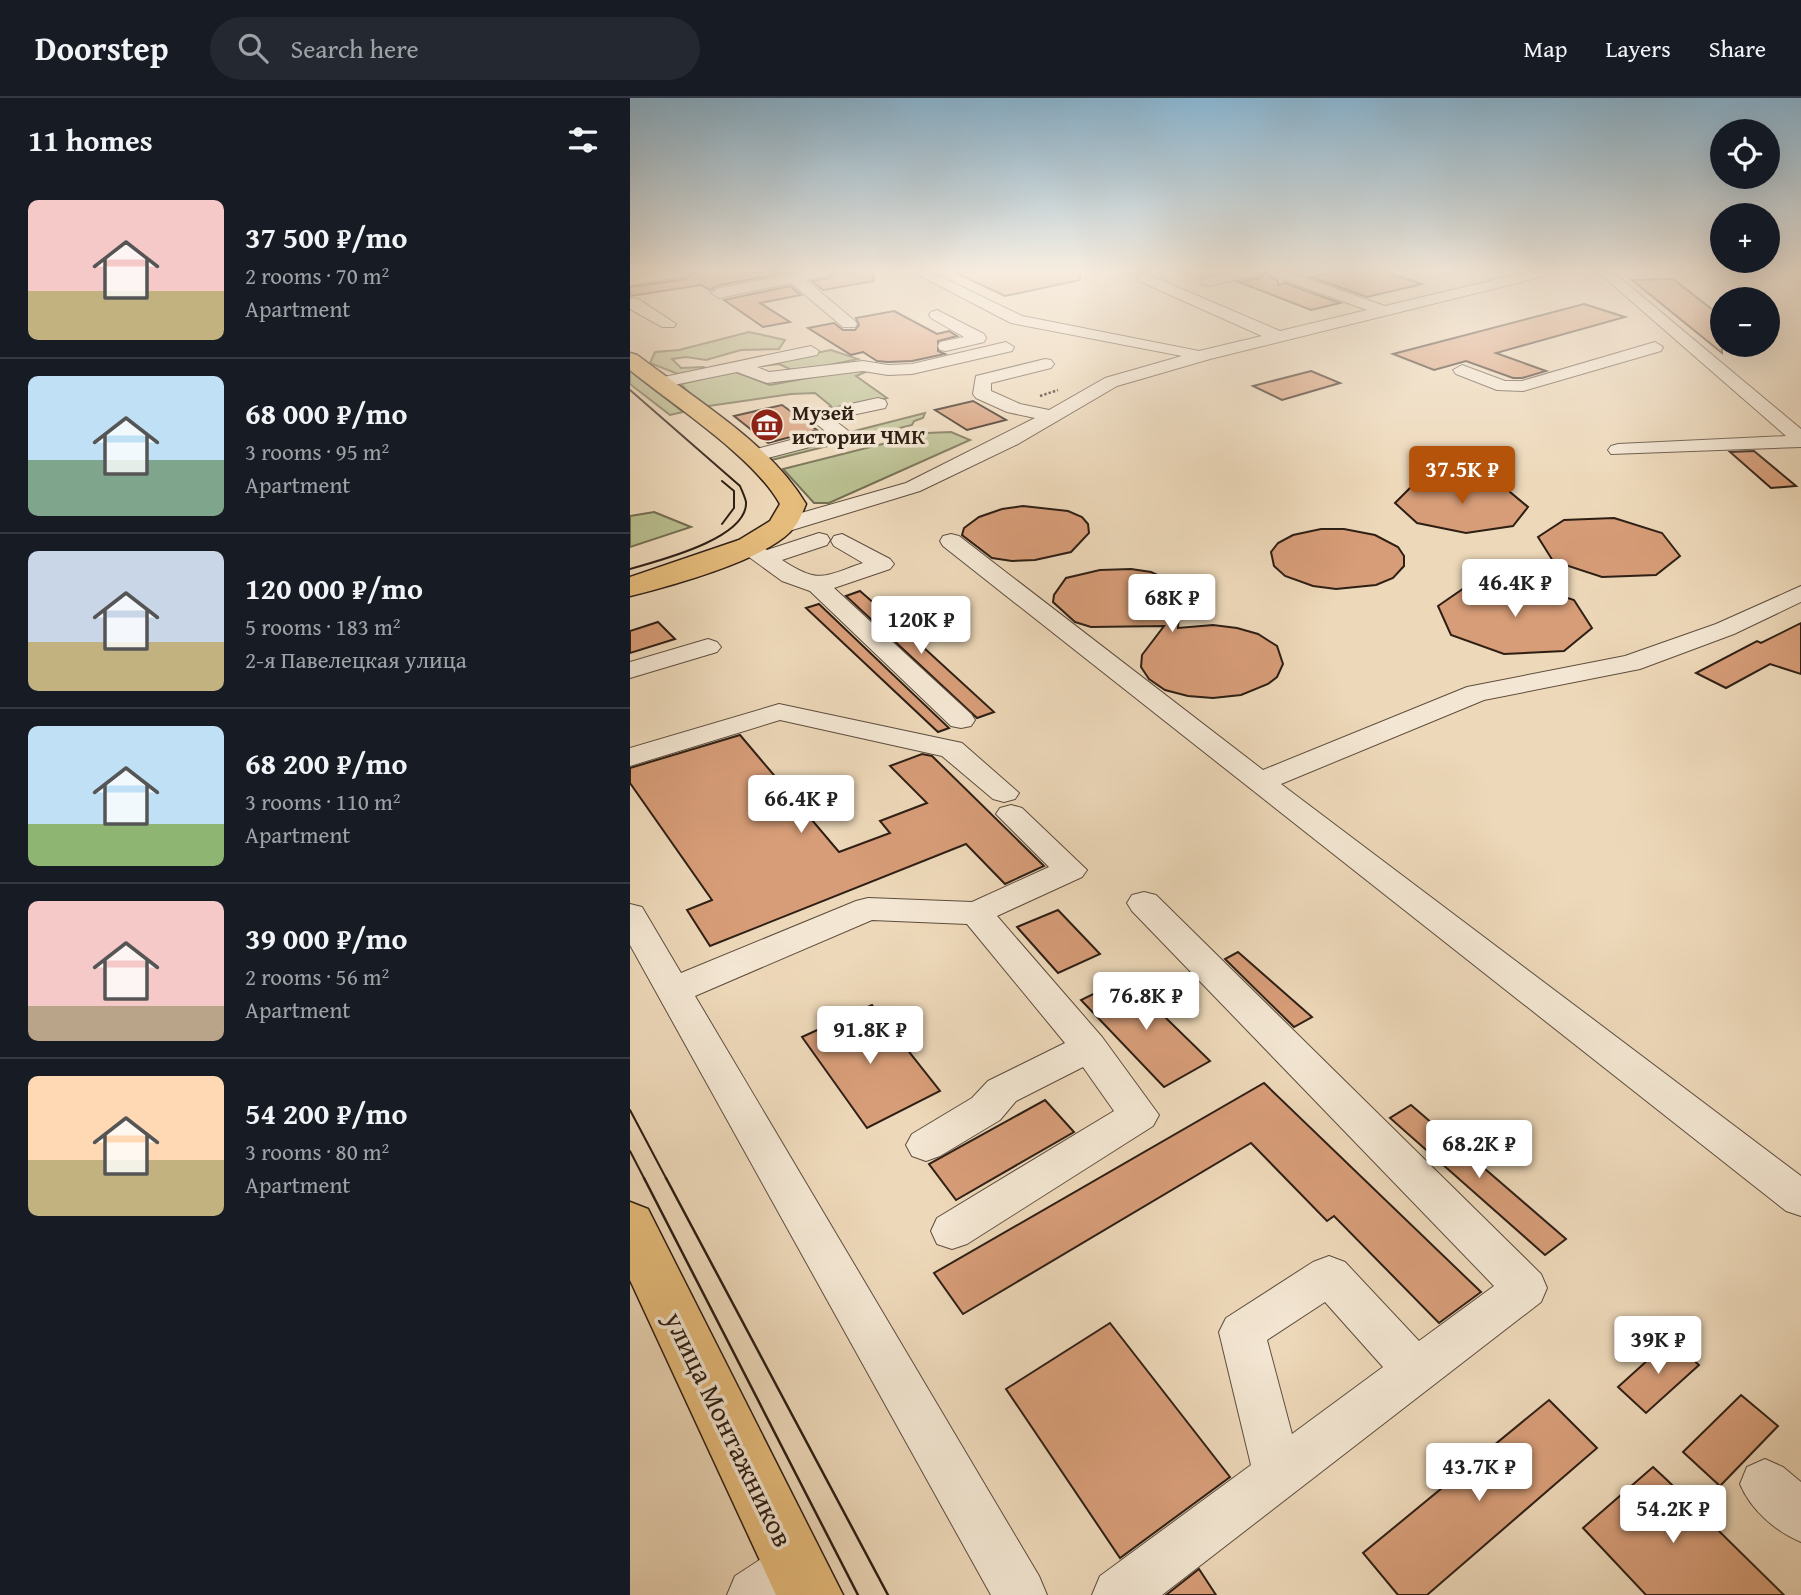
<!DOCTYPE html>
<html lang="en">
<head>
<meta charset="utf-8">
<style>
	body { margin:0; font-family:"Gentium Book Plus",serif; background:#242831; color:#f1f3f6; height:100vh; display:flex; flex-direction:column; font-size:26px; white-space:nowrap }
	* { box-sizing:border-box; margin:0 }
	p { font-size:23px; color:#9ea1a6 }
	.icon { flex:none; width:38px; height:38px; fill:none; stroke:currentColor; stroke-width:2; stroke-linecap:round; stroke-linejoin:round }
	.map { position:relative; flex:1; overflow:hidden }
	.sheet { display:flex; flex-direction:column; background:#171b24; width:630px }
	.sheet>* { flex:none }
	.controls { position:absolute; left:1080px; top:21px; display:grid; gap:14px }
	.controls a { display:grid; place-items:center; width:70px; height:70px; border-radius:50%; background:#171b24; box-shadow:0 7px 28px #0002; font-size:35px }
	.price { position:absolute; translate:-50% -60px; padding:0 16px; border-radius:7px; background:#fff; color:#222; font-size:23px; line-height:46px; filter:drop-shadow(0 2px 4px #0008) }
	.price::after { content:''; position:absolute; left:50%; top:42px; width:21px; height:16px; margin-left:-10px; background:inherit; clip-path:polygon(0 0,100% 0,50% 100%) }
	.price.selected { background:#b45309; color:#fff }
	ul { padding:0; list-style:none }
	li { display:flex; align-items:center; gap:21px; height:175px; padding:0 28px }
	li+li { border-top:2px solid #363941 }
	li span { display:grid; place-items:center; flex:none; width:196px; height:140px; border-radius:10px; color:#555 }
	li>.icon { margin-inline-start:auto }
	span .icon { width:84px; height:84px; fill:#fffc; stroke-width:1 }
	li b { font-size:30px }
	h2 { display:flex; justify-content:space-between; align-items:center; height:84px; padding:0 28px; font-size:30px }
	header { display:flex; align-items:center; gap:42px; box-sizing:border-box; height:98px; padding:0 35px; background:#171b24; border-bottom:2px solid #363941 }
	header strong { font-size:33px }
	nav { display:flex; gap:38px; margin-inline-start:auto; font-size:24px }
	.search { width:490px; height:63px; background:#242831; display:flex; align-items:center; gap:18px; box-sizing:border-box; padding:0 24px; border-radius:38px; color:#9ea1a6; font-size:26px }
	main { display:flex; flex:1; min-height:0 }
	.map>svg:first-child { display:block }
</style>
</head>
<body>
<header>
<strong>Doorstep</strong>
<div class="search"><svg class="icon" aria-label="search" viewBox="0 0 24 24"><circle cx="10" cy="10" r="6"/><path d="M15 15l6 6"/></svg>Search here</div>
<nav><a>Map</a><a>Layers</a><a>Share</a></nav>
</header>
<main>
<section class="sheet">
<h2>11 homes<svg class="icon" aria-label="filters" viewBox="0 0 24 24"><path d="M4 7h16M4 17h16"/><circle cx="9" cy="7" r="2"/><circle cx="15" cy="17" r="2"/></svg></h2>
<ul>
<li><span style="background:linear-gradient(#f6c9c9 65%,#c2b280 0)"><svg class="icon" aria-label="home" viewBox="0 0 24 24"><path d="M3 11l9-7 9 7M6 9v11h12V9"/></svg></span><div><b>37 500 ₽/mo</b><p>2 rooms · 70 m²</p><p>Apartment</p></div></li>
<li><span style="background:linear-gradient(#bfe0f5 60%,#7fa58c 0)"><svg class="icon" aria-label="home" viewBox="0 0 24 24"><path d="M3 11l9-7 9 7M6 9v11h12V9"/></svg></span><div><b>68 000 ₽/mo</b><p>3 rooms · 95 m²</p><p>Apartment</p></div></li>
<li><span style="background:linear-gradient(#c9d6e8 65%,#c2b280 0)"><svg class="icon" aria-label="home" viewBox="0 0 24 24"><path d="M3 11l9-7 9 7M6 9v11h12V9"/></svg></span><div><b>120 000 ₽/mo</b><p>5 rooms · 183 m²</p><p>2-я Павелецкая улица</p></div></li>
<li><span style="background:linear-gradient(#bfe0f5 70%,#8fb573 0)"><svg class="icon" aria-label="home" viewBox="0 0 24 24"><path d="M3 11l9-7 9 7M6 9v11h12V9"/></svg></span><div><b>68 200 ₽/mo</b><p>3 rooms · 110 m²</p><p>Apartment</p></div></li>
<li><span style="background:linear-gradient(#f6c9c9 75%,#b9a48a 0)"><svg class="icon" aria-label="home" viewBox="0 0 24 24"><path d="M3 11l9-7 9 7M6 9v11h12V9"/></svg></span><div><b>39 000 ₽/mo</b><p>2 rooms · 56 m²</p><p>Apartment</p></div></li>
<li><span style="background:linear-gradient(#ffd9b3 60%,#c2b280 0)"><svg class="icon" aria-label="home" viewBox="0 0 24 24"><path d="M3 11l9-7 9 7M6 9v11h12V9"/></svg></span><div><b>54 200 ₽/mo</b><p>3 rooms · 80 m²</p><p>Apartment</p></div></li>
</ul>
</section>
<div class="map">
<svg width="1171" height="1497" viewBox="0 0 1171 1497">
	<rect width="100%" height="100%" fill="#edd8b9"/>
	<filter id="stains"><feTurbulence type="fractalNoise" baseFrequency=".00286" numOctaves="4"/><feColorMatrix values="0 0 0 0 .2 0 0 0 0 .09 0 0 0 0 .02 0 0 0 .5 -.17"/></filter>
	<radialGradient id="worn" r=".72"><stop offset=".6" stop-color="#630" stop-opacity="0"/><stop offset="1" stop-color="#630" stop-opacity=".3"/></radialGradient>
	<!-- green -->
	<g fill="#b9be8f" stroke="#746e52" stroke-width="2">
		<path d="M119,234L155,242L149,251L111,252L76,262L56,259L42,261L51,270L74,269L76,272L48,276L20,265L25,254L49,252Z"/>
		<path d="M201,252L228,261L166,274L149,266L131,268L128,266Z"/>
		<path d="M232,270L240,272L226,278L257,300L219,310L216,321L204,324L189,315L201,308L185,295L161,296L72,309L51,286L103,273L140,287Z"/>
		<path d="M0,273L53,314L40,317L0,286Z"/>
		<path d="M295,315L293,320L284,323L282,327L142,362L134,356Z"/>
		<path d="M321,334L340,342L199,405H184L153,371L296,335Z"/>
		<path d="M24,414L61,429L0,449V418Z"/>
	</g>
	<!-- building -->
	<g fill="#d79d78" stroke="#2e1f15" stroke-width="2">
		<path d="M65,174H162L89,187L80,192L71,187L0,198V189L56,181Z"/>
		<path d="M204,174H243L244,183L193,192L182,183L200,180Z"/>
		<path d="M324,174H450V182L375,198Z"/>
		<path d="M634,174L648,183V187L655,185L710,205L681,212L609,184L630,180Z"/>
		<path d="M707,174H756L792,186L737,199L681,179Z"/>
		<path d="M1043,181L1092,219V255L1002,182Z"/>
		<path d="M160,188L171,197L130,205L160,224L133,229L94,202Z"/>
		<path d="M954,206L995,219L866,255L916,273L892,280H883L836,263L804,272L763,256Z"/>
		<path d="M264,213L307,236L319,233L327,238L308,243V253L315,256L282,263L258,264L247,263L233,254L221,257L178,230L204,225L213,232H225L229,227L226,220Z"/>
		<path d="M681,273L710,285L652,302L623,288Z"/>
		<path d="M343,303L376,322L337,332L305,312Z"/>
		<path d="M152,307L187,332L138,345L104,318Z"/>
		<path d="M1124,353L1166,388L1141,390L1100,354Z"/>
		<path d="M827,380L874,389L898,409L883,428L836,435L787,425L765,405L783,387Z"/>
		<path d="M393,408L438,413L452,419L458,426L459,435L441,454L405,462L382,463L362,460L332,437L334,430L349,419L372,411Z"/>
		<path d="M984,420L1032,435L1050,458L1026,477L972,479L923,463L908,439L934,422Z"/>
		<path d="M691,431H714L745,437L768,449L774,458V468L763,480L746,487L706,491L683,488L655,478L644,468L641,454L648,445L663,437Z"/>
		<path d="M501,471L521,474L545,485L551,493L548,530L583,527L607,530L628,536L647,548L653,566L647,579L638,586L611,597L583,600L558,598L535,592L519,581L511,569L512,557L534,528L461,529L445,524L423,504L424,497L436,480L470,472Z"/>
		<path d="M893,485L944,502L962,530L934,553L874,556L821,537L808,508L840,486L862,498L851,487Z"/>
		<path d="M230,493L269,527L364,614L347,620L216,498Z"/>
		<path d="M189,506L319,630L308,634L176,510Z"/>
		<path d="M28,524L45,541L0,555V533Z"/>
		<path d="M1171,525V576L1140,566L1096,590L1066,575L1127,543L1131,545Z"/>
		<path d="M110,637L209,754L260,735L250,723L297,705L260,668L292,656L302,658L414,768L375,786L336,746L80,848L57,812L82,802L0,685V670Z"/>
		<path d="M428,812L470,856L428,875L387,829Z"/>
		<path d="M608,854L682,919L664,929L595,861Z"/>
		<path d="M492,882H497L580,963L534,989L451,902Z"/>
		<path d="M242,907L310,993L237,1030L172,939Z"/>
		<path d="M634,985L851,1194L809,1225L704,1118L697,1123L621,1045L333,1216L304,1175Z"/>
		<path d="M415,1002L444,1034L326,1102L299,1066Z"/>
		<path d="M781,1007L936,1141L915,1157L760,1020Z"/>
		<path d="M480,1225L600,1379L490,1460L376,1291Z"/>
		<path d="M1040,1242L1069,1267L1016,1315L988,1289Z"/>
		<path d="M1111,1297L1148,1328L1090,1388L1053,1354Z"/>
		<path d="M919,1302L967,1350L797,1497H768L733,1455Z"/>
		<path d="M1023,1369L1037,1382L1154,1497H1016L953,1430Z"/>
		<path d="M569,1471L586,1497H536Z"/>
	</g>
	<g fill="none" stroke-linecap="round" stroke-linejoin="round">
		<defs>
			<g id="minor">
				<path d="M31,174H63L56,178L0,187V179Z"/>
				<path d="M174,174H201L199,177L176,182L225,223L227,226L225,229H213L161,185L89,200L81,195L89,190Z"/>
				<path d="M283,174H301L392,218L569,253L632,238L509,183L507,180L509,177H519L650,233L737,212L640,177L638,174H658L755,208L897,174H921L919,177L580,261L487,288L388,346L290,393L159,433H143L140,428L143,423L276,385L405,320L377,314L346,300L343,296L346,278L415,261L421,262L424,266L421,270L361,285V293L390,306L419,312L475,280L552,258L381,225Z"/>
				<path d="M605,174H631L629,177L577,188L570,184L572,181Z"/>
				<path d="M968,174H983L1171,331V349L981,356L978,352L981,348L988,346L1156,338Z"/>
				<path d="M5,200L10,202L46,226L44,229H32L0,211V201Z"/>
				<path d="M307,212L354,236L356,240L354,244L316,253L310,252L308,248L310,244L334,239L301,220L299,217L301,214Z"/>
				<path d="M376,244L384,249L382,253L282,276L258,277L233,273L137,285L107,274L29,290L20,285L29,280L181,248L189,253L187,257L127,269L139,274L233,263L258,267L282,266Z"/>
				<path d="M1025,244L1033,249L1031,253L893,293L867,292L826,276L823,272L832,267L875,283H892Z"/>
				<path d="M248,300L255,302L257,306L255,310L203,321L221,335L218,339L122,364L115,362L112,358L115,354L195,333L178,319L180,315Z"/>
				<path d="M189,435L197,437L200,442L197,447L152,462C190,487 194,478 233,465L204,448L201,443L204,438L212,436L260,461L264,466L260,471L204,490L341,616L345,622L341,628L331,630L321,628L180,493L152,483L104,448L107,443L115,441L137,452Z"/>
				<path d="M321,436L329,438L633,672L837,589L995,558L1086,526L1171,488V504L1104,536L1010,571L854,602L651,686L1171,1078V1118L1156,1113L313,448L310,443L313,438Z"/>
				<path d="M78,541L87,544L91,549L87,554L0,580V564Z"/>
				<path d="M149,606L332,645L389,695L385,701L374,704L363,701L312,658L150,622L0,668V650Z"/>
				<path d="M381,707L392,710L457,772L452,779L367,818L472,939L529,1017L523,1028L337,1146L322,1151L307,1146L301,1133L307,1120L484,1013L453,969L386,1003L370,1022L310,1058L296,1063L282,1058L276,1047L282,1036L342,1000L358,983L435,945L337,826L242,822L65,898L409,1478L417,1497H361L0,847V806L12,809L51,875L226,803L238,800L342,804L419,769L366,716L370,710Z"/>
				<path d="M514,794L526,797L911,1176L917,1190L911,1204L532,1497H462L470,1478L621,1367L589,1234L596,1220L683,1164L699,1158L715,1164L789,1243L864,1188L502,813L497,805L502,797ZM695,1204L753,1269L662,1336L637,1242Z"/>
				<path d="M1135,1361L1153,1369L1171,1384V1444C1145,1433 1121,1412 1110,1386L1117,1369Z"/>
				<path d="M167,1443L186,1450L193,1469L186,1488L171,1497H97L105,1478L148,1450Z"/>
			</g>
			<g id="major">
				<path d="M0,255L7,257C63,300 140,345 176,406C172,416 168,426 160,434C131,463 41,488 0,498V479L109,442L140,423L150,406C124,359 43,307 0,272Z"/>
				<path d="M0,1104L18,1111L213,1497H146L0,1182Z"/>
			</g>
		</defs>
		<!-- minor casing -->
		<use href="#minor" stroke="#5e4d3e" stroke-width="2"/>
		<!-- major casing -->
		<use href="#major" stroke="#2e1f15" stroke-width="3"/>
		<!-- path -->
		<path stroke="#2e1f15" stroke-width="2.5" stroke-dasharray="2.5 2" stroke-linecap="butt" d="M410,298L428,292"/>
		<!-- minor -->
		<use href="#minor" fill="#f3e6d2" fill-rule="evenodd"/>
		<!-- major -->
		<use href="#major" fill="#e6bc7c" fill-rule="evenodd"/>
		<!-- tram-far1 -->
		<g stroke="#2e1f15" stroke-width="2">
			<path d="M0,292L110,388C112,393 115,399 116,404C118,441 27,463 0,471"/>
			<path d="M92,383L104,393V410L92,426"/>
			<path d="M0,1012L37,1082"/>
			<path d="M0,1053L15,1082"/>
		</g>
		<!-- tram -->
		<g stroke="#2e1f15" stroke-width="2.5">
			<path d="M14,1080L228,1497"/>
			<path d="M36,1080L258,1497"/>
		</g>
	</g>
	<!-- sky -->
	<linearGradient id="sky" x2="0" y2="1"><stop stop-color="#89b6d3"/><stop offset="0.45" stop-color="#f7ede0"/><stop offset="1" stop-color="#f7ede0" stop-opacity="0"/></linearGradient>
	<rect width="1171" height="383" fill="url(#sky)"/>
	<!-- icons -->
	<defs>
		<symbol id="museum-disc" viewBox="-11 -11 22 22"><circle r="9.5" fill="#8f2418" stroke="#f3e6d2"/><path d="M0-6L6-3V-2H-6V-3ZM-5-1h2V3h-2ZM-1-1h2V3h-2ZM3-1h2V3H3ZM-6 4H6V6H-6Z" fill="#fff"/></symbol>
	</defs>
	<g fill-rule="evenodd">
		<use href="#museum-disc" x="118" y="308" width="38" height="38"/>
	</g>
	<g text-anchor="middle" stroke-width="7" stroke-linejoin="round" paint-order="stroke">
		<!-- far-poi labels -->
		<g font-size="21" font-weight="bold" fill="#2e1f15" stroke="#f3e6d2" text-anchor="start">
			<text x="162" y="322">Музей<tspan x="162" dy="24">истории ЧМК</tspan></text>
		</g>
		<!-- near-street labels -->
		<g font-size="28" fill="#2e1f15" stroke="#f3e6d2">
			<text transform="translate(99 1331) rotate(64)" y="10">улица Монтажников</text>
		</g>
	</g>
	<rect width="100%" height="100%" filter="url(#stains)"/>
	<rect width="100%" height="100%" fill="url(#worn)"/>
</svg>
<div class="controls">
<a><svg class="icon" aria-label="locate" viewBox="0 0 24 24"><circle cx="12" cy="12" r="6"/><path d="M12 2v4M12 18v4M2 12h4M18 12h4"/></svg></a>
<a>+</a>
<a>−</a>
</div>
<b class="price selected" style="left:832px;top:408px">37.5K ₽</b>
<b class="price" style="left:885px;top:521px">46.4K ₽</b>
<b class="price" style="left:542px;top:536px">68K ₽</b>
<b class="price" style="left:291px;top:558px">120K ₽</b>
<b class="price" style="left:171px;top:737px">66.4K ₽</b>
<b class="price" style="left:516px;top:934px">76.8K ₽</b>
<b class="price" style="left:240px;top:968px">91.8K ₽</b>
<b class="price" style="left:849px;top:1082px">68.2K ₽</b>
<b class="price" style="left:1028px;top:1278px">39K ₽</b>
<b class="price" style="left:849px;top:1405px">43.7K ₽</b>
<b class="price" style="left:1043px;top:1447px">54.2K ₽</b>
</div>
</main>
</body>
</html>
